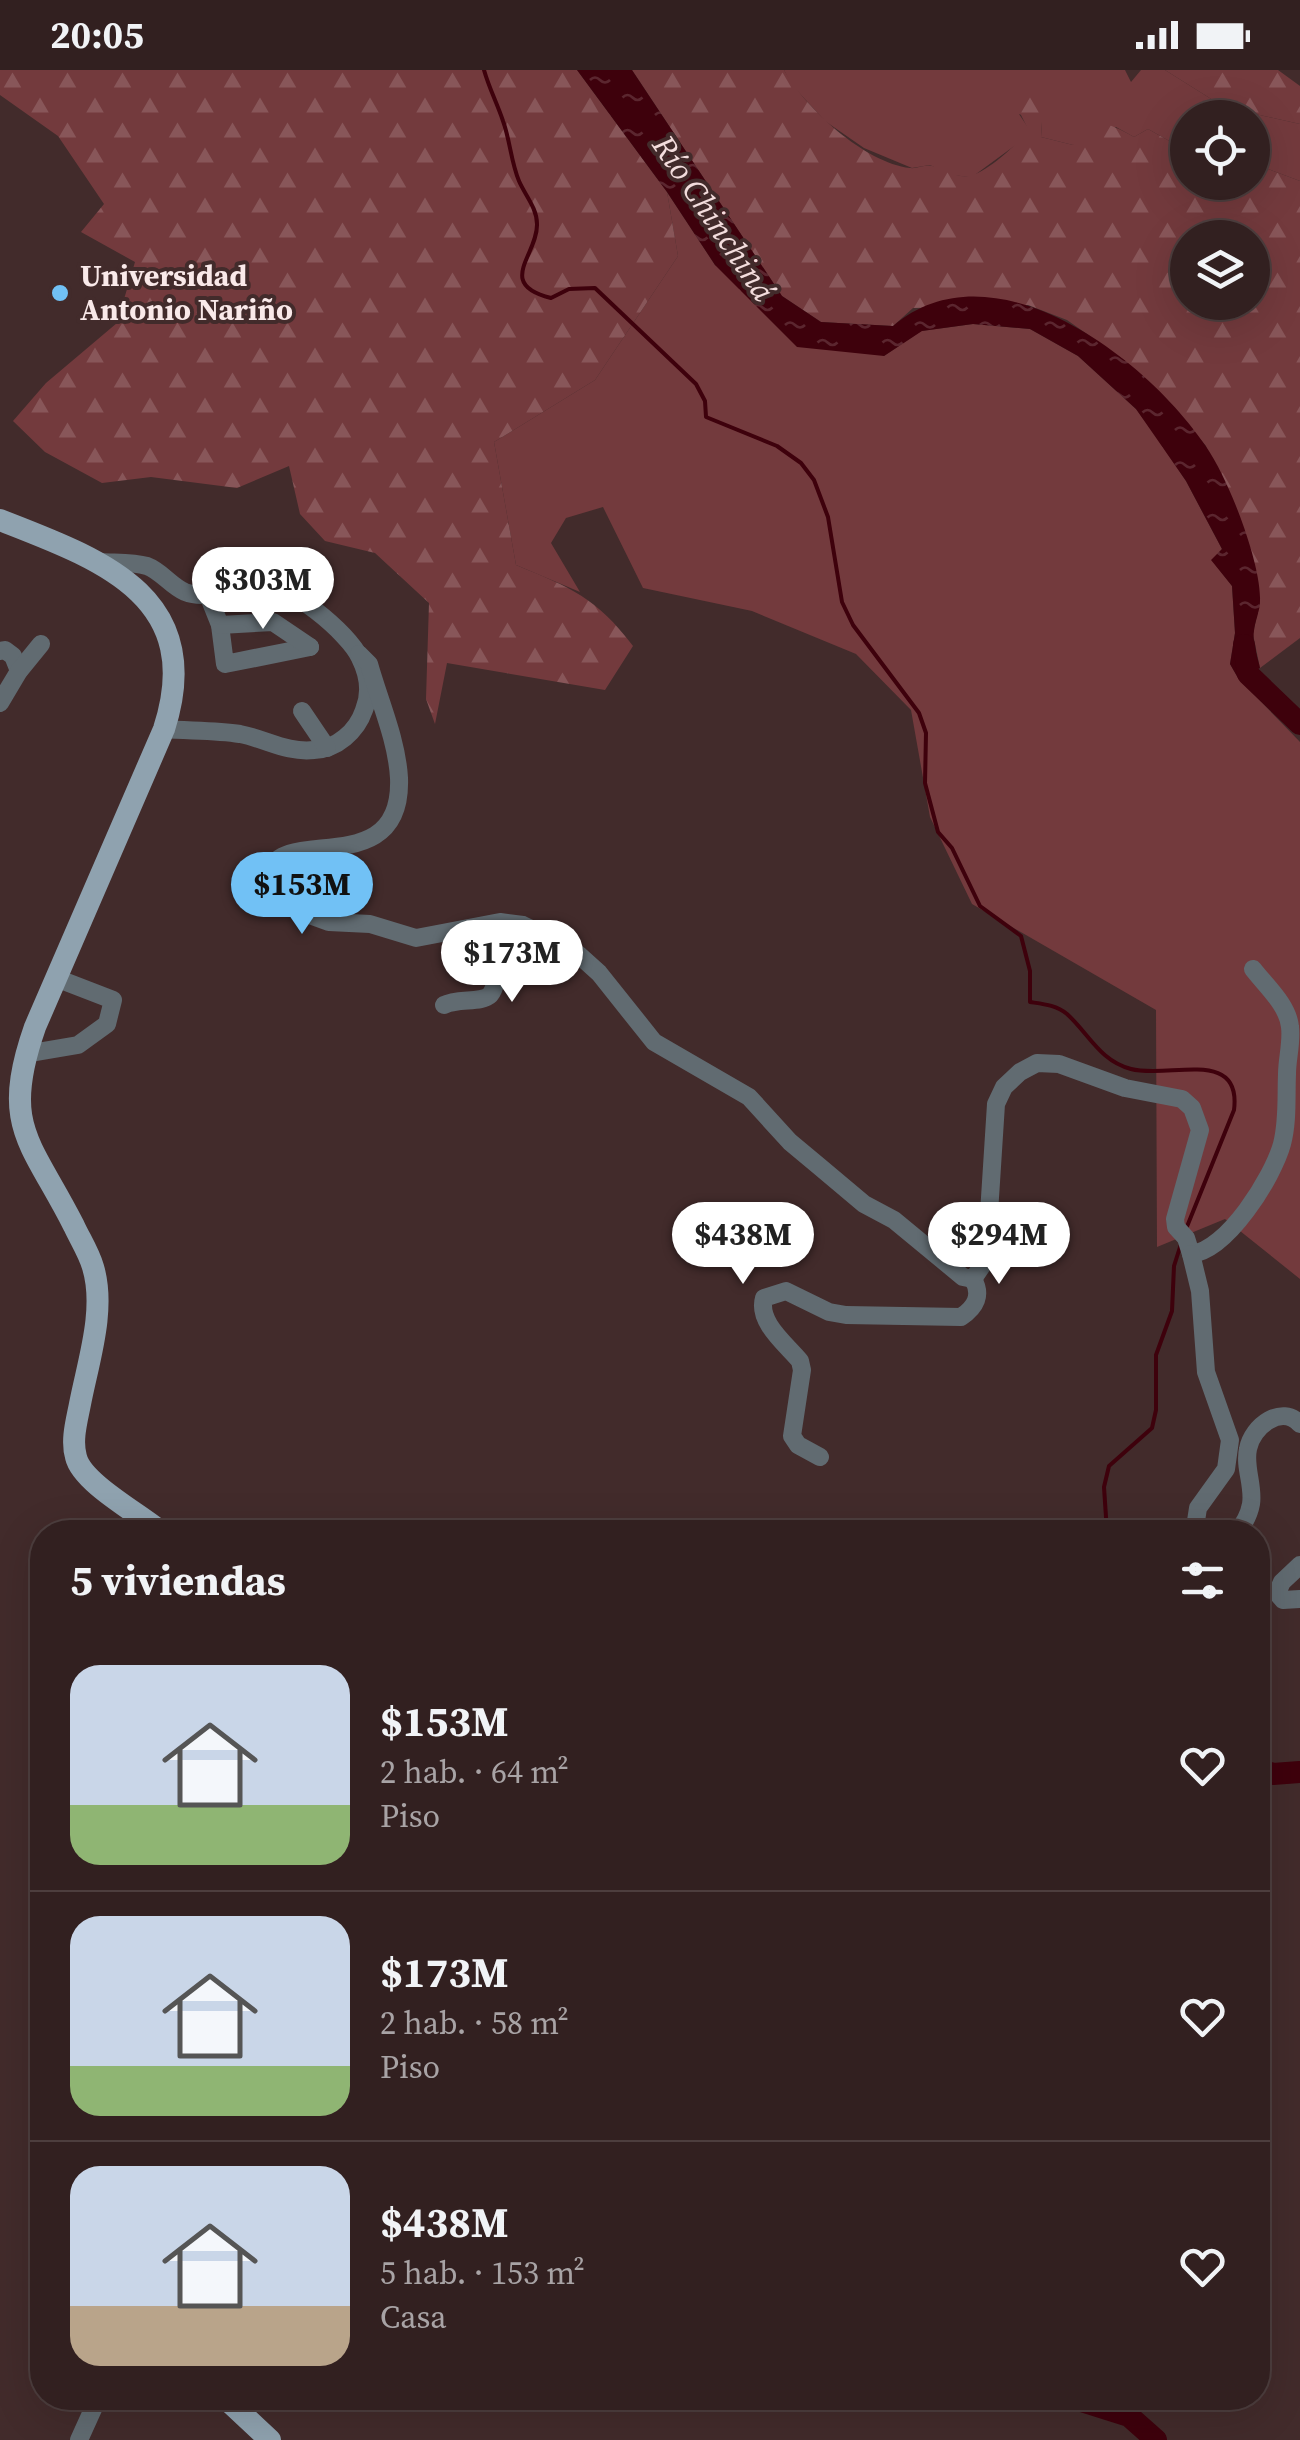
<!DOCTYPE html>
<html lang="es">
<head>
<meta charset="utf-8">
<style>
	body { margin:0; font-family:"Source Serif 4",serif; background:#3a2829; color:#f1f3f6; height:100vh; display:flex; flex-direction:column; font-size:38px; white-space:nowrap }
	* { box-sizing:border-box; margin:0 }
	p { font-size:32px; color:#a8a3a5 }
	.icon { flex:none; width:55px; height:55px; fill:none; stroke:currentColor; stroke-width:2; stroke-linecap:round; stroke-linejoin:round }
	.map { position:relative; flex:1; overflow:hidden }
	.side { position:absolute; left:30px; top:1450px; width:1240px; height:890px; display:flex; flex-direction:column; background:#322020; border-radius:40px; box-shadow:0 10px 40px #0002,0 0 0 2px #4d3e3e }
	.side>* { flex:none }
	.tools { position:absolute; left:1170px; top:30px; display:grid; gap:20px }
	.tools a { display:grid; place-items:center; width:100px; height:100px; border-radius:50%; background:#322020; box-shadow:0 10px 40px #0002,0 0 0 2px #4d3e3e; font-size:50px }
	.price { position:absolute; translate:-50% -85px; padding:0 22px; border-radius:35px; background:#fff; color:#222; font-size:32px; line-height:65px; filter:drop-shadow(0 2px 5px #0008) }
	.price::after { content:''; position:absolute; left:50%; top:60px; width:30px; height:22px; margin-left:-15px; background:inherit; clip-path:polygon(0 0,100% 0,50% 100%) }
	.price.selected { background:#71c1f5; color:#111 }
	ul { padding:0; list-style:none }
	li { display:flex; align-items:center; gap:30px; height:250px; padding:0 40px }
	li+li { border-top:2px solid #4d3e3e }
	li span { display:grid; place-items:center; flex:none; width:280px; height:200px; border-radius:30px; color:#555 }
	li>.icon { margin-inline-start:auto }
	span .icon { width:120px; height:120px; fill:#fffc; stroke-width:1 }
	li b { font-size:42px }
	h2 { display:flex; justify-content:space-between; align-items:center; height:120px; padding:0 40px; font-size:42px }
	.status { display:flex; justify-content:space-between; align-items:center; height:70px; padding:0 50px; background:#322020; direction:ltr }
	.status svg { height:28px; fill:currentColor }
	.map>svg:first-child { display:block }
</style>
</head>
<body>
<div class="status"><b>20:05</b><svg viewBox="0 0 49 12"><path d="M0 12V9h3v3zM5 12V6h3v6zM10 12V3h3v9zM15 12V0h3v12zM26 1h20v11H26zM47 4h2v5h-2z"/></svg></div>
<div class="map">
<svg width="1300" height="2370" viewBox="0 0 1300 2370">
	<defs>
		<pattern id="forest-firs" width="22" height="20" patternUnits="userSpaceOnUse" patternTransform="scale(2.5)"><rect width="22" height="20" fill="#733a3d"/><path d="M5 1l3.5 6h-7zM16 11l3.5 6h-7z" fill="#885659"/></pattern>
		<pattern id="water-ripples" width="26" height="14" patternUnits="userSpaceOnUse" patternTransform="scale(2.5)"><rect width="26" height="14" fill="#3e010c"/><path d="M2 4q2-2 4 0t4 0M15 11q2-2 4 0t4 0" fill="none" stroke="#5b262f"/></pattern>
	</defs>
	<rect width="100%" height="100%" fill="#422b2b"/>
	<!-- grass -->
	<g fill="#733a3d">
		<path d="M784,0H1125L1131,12L1141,0H1165L1224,37L1300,54V111L1268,99L1253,103L1252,48H1188L1187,81L1148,59L1134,67L1116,57L1073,75L1041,67L1042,52L1019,44L1029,59L1021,71L972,107L950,105L930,95L912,98L864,78L825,51L792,15Z"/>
		<path d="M667,122L715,195L884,286L921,261L973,254L1030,259L1078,286L1136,339L1153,362L1186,411L1222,479L1212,490L1232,516L1235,563L1230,594L1238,608L1300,672V1209L1225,1149L1157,1177L1156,940L972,834L930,747L911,640L856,584L752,541L643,518L603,437L566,448L551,473L580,522L516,495L494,372L595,310L678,186Z"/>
	</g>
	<!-- forest -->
	<g fill="url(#forest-firs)" fill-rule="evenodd">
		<path d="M0,0H577L667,122L678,186L595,310L494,372L516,495C571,518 596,527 633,576L605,620L447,593L435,654L426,629L429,533L375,483L325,471L300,444L289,396L237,418L151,407L102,413L45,382L13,351L46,313L117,253L135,192L81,162L104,134L58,66L0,25Z"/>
		<path d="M632,0H784C805,38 865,93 910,98C917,99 925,94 932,96C946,99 954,108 969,106C985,104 1020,73 1028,59L1012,27L1027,15L1040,20L1050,35L1042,52L1041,67L1073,75C1091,45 1107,52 1134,67L1148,59L1187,81L1188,112H1252L1253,103L1268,99L1300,111V568L1260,598L1253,564L1260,531L1251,483L1206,376L1173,336L1124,290L1067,250L1028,235L913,238L893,256L821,252L782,226ZM1188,168H1252V232H1188Z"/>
		<path d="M1165,0H1278L1300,16V54L1224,37Z"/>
	</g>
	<!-- water -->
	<path fill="url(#water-ripples)" d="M577,0H632L782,226L821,252L893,256C993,171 1146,288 1205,375C1217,392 1228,416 1236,436C1246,461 1261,505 1260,531C1260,541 1255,551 1254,561C1252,573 1258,587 1260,598L1238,608L1230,594L1235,563L1232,516L1211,490L1222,479L1186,411L1136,339L1078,286L1030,259L973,254L922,261L884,286L797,277L715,195L667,122Z"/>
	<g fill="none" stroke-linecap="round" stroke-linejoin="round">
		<!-- stream -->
		<g stroke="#3e010c" stroke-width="4">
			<path d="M484,0C489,18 497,33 503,51C510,70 511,92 519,111C525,125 537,138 537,154C538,185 495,214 551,228L569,219L595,218L696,314L705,331L706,347L777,376L801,393L814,410L828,447L842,532L853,555L919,643L926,663L925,713L938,762L952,778L980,836L1021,866L1030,901V932C1043,934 1056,935 1067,944C1089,964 1100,991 1131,999C1169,1009 1242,977 1234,1040L1186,1159"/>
			<path d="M1107,1462L1104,1417L1109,1396L1152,1358L1156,1340V1285L1172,1241L1174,1196L1181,1174"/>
		</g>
		<!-- river -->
		<g stroke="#3e010c" stroke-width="22">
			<path d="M1244,575L1248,604L1300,654"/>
			<path d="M1258,1699L1273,1704L1300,1702"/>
			<path d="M1072,2328L1129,2346L1156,2370"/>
		</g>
		<!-- minor -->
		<g stroke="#616b71" stroke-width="18">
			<path d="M101,492C115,493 133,492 147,496C161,501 171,516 185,522C210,532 234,515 259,513C287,512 349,563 360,588C368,604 371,623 364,640C357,661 337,679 314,680C287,683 266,669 240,664C216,660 189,661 164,659"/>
			<path d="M208,525L220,555L225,594L310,577"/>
			<path d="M220,555L273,552L310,577"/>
			<path d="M0,581L5,580L13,586L19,601"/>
			<path d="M359,584L369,594C379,630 397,670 399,708C403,810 286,757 271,799L289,829L307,844L329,852L370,854L416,868L500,852L523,855L552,869L579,885L599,903L654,972L749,1027L790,1072L820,1097L864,1134L894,1150L963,1207L973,1209L986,1190L996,1034L1004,1017L1020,1002L1037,993L1059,994L1125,1018L1182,1029L1192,1038L1200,1060L1175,1149L1176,1157L1186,1168L1191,1184C1227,1181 1273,1107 1282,1074C1288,1051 1286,1028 1287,1004C1287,989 1292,972 1290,957C1288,935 1266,916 1253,899"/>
			<path d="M0,633L19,601L41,574"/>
			<path d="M302,641L327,678"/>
			<path d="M444,935C457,928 482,933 490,925C496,918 495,910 498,902C506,882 530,869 550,869"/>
			<path d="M25,984L78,975L107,954L113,930L56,908"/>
			<path d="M1191,1184L1200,1221L1206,1302L1230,1370L1226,1399L1198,1438L1196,1451L1202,1462"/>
			<path d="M820,1387L798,1375L792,1366L802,1300L800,1291C786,1274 757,1252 764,1228L786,1221L829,1242L846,1245L961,1247C976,1237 982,1225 973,1209"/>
			<path d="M1237,1462C1244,1454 1249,1445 1251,1434C1254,1416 1244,1397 1248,1379C1252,1356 1282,1334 1300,1354"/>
			<path d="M1300,1495L1282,1512L1277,1523L1283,1530L1300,1529"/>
			<path d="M79,2370L98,2328"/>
		</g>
		<!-- major -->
		<g stroke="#8fa2af" stroke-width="22">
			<path d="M0,450C100,489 207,526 164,659L35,957C0,1057 31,1071 74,1156C80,1169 89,1183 93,1197C106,1240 88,1292 80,1334C77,1350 71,1370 76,1387C82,1413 140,1444 161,1462"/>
			<path d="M225,2328L270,2370"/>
		</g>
	</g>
	<!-- markers -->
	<circle fill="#71c1f5" stroke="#422b2b" stroke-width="4" cx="60" cy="223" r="10"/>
	<g text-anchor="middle" stroke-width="8" stroke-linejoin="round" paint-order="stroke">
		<!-- poi labels -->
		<g font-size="30" font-weight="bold" fill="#f9e9e9" stroke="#422b2b" text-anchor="start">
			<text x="80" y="216">Universidad<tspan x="80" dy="34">Antonio Nariño</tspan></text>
		</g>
		<!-- water labels -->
		<g font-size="32" font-style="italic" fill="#f3dddd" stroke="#422b2b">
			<text transform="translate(714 148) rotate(56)" y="11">Río Chinchiná</text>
		</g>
	</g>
</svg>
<div class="tools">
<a><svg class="icon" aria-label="locate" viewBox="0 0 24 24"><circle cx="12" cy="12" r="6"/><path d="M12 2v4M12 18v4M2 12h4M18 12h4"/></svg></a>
<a><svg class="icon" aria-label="layers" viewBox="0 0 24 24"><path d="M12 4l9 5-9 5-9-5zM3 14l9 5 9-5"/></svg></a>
</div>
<b class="price" style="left:263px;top:562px">$303M</b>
<b class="price selected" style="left:302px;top:867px">$153M</b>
<b class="price" style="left:512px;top:935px">$173M</b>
<b class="price" style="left:743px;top:1217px">$438M</b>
<b class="price" style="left:999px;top:1217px">$294M</b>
<section class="side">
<h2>5 viviendas<svg class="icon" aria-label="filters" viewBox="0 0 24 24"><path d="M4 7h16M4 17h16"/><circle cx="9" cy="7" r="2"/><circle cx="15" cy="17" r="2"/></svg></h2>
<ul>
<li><span style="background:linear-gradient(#c9d6e8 70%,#8fb573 0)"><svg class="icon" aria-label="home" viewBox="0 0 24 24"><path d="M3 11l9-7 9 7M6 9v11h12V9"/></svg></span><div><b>$153M</b><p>2 hab. · 64 m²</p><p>Piso</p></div><svg class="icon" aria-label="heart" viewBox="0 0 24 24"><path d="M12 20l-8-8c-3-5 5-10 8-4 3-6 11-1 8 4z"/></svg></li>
<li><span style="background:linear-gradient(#c9d6e8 75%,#8fb573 0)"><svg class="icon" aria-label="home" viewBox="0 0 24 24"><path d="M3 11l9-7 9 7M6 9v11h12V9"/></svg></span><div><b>$173M</b><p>2 hab. · 58 m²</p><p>Piso</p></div><svg class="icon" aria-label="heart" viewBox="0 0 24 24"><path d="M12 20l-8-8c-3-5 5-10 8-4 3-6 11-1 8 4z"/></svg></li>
<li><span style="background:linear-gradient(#c9d6e8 70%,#b9a48a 0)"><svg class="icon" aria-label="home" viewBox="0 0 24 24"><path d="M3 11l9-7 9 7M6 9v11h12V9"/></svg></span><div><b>$438M</b><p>5 hab. · 153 m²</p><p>Casa</p></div><svg class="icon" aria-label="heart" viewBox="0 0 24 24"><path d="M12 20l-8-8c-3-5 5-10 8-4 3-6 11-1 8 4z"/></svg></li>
</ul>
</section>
</div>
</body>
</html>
